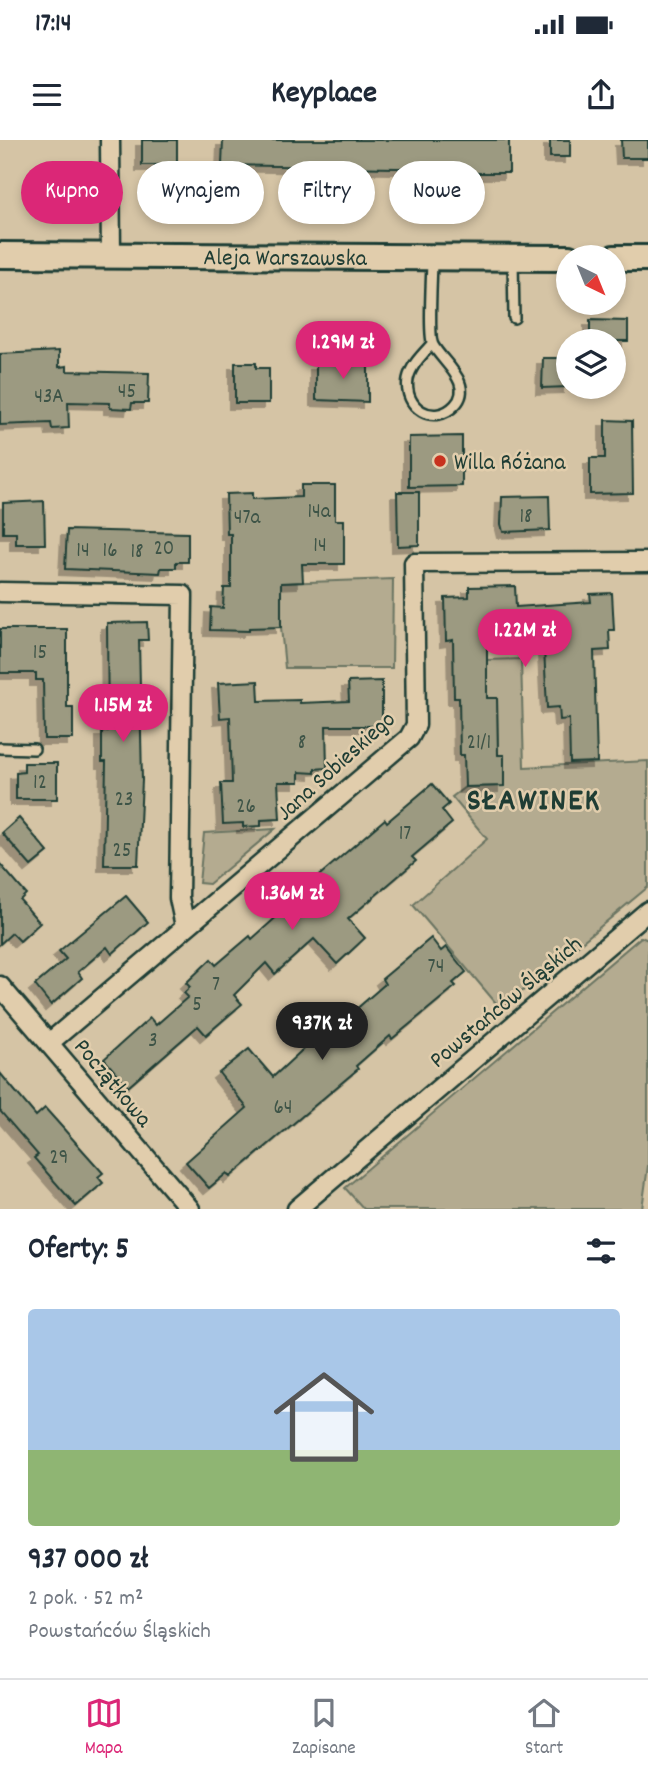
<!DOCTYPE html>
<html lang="pl">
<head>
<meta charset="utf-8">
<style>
	body { margin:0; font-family:Dekko,sans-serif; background:#f2f2f3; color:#1f2937; height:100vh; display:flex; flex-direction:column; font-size:26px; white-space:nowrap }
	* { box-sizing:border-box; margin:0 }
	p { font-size:23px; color:#747a83 }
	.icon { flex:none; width:38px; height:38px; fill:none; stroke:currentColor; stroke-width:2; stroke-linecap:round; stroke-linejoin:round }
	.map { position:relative; height:1069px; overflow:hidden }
	.sheet { display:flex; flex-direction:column; background:#fff; flex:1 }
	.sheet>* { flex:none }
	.hud { position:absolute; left:21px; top:21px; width:607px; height:63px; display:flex; gap:14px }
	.needle { width:46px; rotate:137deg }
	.buttons { position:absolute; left:556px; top:105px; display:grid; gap:14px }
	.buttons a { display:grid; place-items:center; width:70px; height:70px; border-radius:50%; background:#fff; box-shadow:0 4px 10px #0003; font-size:35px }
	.price { position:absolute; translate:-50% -60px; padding:0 16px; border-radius:24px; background:#db2777; color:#fff; font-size:23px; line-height:46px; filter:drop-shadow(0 2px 4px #0008) }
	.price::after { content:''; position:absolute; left:50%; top:42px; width:21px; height:16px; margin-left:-10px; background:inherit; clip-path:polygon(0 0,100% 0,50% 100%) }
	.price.active { background:#222; color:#fff }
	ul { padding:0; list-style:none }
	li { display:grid; align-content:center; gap:14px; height:371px; padding:0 28px }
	li span { display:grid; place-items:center; height:217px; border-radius:7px; color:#555 }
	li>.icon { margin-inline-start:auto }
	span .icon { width:126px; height:126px; fill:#fffc; stroke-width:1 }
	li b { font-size:30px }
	h2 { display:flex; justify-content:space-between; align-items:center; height:84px; padding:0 28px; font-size:30px }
	.tag { padding:0 24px; border-radius:32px; background:#fff; box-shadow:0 4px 10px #0003; font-size:24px; line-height:63px }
	.tag.active { background:#db2777; color:#fff }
	.status { display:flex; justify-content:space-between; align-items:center; height:49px; padding:0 35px; background:#fff; direction:ltr }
	.status svg { height:19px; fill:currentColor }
	header { display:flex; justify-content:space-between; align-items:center; height:91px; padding:0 28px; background:#fff; font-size:32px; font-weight:700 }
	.tabs { display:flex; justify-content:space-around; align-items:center; height:98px; border-top:2px solid #e0e1e3; background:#fff; font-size:19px; color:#747a83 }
	.tabs a { display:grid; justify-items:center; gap:4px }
	.tabs .active { color:#db2777 }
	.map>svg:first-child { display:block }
</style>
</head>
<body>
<div class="status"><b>17:14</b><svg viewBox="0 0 49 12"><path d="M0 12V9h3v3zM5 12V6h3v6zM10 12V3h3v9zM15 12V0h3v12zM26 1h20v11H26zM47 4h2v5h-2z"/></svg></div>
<header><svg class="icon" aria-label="menu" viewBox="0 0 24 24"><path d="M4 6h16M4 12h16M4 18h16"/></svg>Keyplace<svg class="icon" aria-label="share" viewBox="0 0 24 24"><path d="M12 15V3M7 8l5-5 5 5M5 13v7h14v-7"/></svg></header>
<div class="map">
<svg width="648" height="1069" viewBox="0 0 648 1069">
	<defs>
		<filter id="shadow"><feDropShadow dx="-6" dy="6" stdDeviation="0" flood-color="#0004"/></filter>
	</defs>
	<rect width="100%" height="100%" fill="#d5c4a5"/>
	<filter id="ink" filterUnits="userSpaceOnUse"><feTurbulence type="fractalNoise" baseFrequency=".0143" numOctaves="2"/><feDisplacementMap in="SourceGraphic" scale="14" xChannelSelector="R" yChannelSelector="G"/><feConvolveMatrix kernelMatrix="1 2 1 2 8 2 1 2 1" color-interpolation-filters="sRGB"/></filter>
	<g filter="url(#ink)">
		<!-- green -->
		<g fill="#b4ab90" stroke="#6a7462" stroke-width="2">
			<path d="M393,439L392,528H285L281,487V443Z"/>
			<path d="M521,519L524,627L648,621V747L501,869L413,765L487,699L452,657L465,647L504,646V615H498L497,559L487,558V528H454V521Z"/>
			<path d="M275,689L209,744L199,743L204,693Z"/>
			<path d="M641,797L648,800V1026L642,1069H364L345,1048Z"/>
		</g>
		<!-- building -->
		<g fill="#9c9a81" stroke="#1f3d34" stroke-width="2" filter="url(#shadow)">
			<rect x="142" y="0" width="35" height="25"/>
			<path d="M223,0H509V33H455V29L222,25Z"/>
			<rect x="550" y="0" width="20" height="17"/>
			<path d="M621,0H648V18H622Z"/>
			<path d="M590,180L628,181V201H590Z"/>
			<path d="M59,211V227L67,226V231L149,233L148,263H132L131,269L110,268V263L68,262L69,288L52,289L51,283L0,285V214Z"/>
			<path d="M341,217H368V262L316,260V224H341Z"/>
			<path d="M543,218H569V247L542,248Z"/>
			<path d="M235,223H256V228H269V263H235Z"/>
			<path d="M605,280L632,281L633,353L590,354V318H605Z"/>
			<path d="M462,296V346L409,347V297Z"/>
			<path d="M301,345H335V380H344V424H302L303,442L281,443V487L249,488V491L210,490L211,467L223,468L224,448H231V394H227L226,354L252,353V359L301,357Z"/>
			<path d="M397,352H419V405L398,406Z"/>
			<path d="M549,356L550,390L503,392L501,384L502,357Z"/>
			<path d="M44,361L45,404H16V393H3V363Z"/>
			<path d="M67,390L188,393V422H176V428H161L160,433L65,429Z"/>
			<path d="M515,446L516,467L591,462L590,454L612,453L614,490H609L610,510L594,511L597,622L570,623L569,579L560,580L559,567L547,568L544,509L530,510L529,498L487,500V558H497L498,615H504V646L465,647L464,615H460L459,558H454L453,500L446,501L445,458L469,457V447Z"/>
			<path d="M147,482L148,500H139L142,640L138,725H104L106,622H102V591H108L107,483Z"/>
			<path d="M0,489H67V567H73V599H44L43,540H36V533H0Z"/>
			<path d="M258,541L259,561L300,560V563L349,561L348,542L382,541V586H326L327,628L315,629V633L299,632V642H278L280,679L261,680V686L243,687V683L223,684L221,643H232L230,577L220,578L218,543Z"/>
			<path d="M24,623H57V659H16V633L24,632Z"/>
			<path d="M432,644L449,664L442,670L452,683L412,717L416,721L348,779L365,798L337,824L314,799L275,834L266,823L234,855L242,864L206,895L198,886L128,947L104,919L150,878L156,885L188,857L184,853L190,847L186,843L211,819L216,825L250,796L252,799L282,772L278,767L291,755L293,758L385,679L387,682Z"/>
			<path d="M19,678L48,712L31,726L2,693Z"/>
			<path d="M0,724L26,754L20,760L40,783L20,801L12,793L0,804Z"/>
			<path d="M126,756L148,782L112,814L107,807L78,832L82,838L51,865L35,845L66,819L59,811Z"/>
			<path d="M431,798L441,811L446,807L466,832L453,843L456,846L392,899L390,896L356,926L358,929L230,1037L227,1033L209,1048L186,1022L247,968L219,933L249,909L273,937L313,900L316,904L385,844L382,839Z"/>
			<path d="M0,933L36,976L45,968L103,1033L98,1037L103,1043L76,1066L34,1018L38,1015L0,971Z"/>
		</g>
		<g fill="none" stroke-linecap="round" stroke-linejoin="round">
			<defs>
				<g id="lane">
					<path d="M513,120L514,178"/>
					<path d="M432,204C423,214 411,225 408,239C403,268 434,287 455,265C475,244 442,222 433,205C428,196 432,134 432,119"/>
					<path d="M0,608L34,609"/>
				</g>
				<g id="street">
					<path d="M110,0L111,115"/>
					<path d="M0,452L183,455L179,758L185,786"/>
					<path d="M0,846L190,1069"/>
					<path d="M49,903L409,598L416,585L414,423L648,422"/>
					<path d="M297,1069L648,771"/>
				</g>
				<g id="secondary">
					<path id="s1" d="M0,115L569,118"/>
					<path d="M614,118H648"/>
				</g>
			</defs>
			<!-- lane casing -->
			<use href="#lane" stroke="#1f3d34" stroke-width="14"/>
			<!-- street casing -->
			<use href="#street" stroke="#1f3d34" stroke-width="23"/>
			<!-- secondary casing -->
			<use href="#secondary" stroke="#1f3d34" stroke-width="30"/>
			<!-- lane -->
			<use href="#lane" stroke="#e1cdac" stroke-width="9"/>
			<!-- street -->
			<use href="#street" stroke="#e1cdac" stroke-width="18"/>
			<!-- secondary -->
			<use href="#secondary" stroke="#e1cdac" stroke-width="24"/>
		</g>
	</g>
	<!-- markers -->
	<circle fill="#c8321e" stroke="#e1cdac" stroke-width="2.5" cx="440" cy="321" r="7"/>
	<g text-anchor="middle" stroke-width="5" stroke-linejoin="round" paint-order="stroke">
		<!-- number labels -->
		<g font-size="21" fill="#3e5447">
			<text x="127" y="257">45</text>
			<text x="49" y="262">43A</text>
			<text x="319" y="377">14a</text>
			<text x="526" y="382">18</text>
			<text x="247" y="383">47a</text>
			<text x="320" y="411">14</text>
			<text x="164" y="414">20</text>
			<text x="83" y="416">14</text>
			<text x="110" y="416">16</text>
			<text x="137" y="417">18</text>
			<text x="40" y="518">15</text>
			<text x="302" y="608">8</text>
			<text x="479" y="608">21/1</text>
			<text x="40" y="648">12</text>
			<text x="124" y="665">23</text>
			<text x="246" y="672">26</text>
			<text x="405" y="699">17</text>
			<text x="122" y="716">25</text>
			<text x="436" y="832">74</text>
			<text x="216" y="850">7</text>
			<text x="197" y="870">5</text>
			<text x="153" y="906">3</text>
			<text x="283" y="973">64</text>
			<text x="59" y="1023">29</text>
		</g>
		<!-- street labels -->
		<g font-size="24" fill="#1f3d34" stroke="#e1cdac">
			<text dy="8" stroke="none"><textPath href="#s1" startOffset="285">Aleja Warszawska</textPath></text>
			<text transform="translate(335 625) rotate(-42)" y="8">Jana Sobieskiego</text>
			<text transform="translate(505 861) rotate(-40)" y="8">Powstańców Śląskich</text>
			<text transform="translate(114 942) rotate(50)" y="8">Początkowa</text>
		</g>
		<!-- poi labels -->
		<g font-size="24" fill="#1f3d34" stroke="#e1cdac" text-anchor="start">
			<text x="454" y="329">Willa Różana</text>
		</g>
		<!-- district labels -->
		<g font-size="32" font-weight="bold" letter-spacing="2" fill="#1f3d34" stroke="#e1cdac">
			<text x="534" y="669">SŁAWINEK</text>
		</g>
	</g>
</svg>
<div class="buttons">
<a><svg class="needle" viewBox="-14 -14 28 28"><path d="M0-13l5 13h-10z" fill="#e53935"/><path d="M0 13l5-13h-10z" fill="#747a83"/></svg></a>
<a><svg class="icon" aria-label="layers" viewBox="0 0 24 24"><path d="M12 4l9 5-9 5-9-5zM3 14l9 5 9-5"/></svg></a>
</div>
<b class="price" style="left:343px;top:241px">1.29M zł</b>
<b class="price" style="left:525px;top:529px">1.22M zł</b>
<b class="price" style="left:123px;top:604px">1.15M zł</b>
<b class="price" style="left:292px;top:792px">1.36M zł</b>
<b class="price active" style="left:322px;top:922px">937K zł</b>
<div class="hud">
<a class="tag active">Kupno</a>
<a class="tag">Wynajem</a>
<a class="tag">Filtry</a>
<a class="tag">Nowe</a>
</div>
</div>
<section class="sheet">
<h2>Oferty: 5<svg class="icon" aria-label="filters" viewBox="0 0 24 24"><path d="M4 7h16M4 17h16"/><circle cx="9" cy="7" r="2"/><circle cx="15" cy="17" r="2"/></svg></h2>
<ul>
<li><span style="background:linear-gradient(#a9c7e8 65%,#8fb573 0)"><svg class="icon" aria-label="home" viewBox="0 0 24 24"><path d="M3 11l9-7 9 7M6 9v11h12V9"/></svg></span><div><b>937 000 zł</b><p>2 pok. · 52 m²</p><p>Powstańców Śląskich</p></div></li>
</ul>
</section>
<nav class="tabs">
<a class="active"><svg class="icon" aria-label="map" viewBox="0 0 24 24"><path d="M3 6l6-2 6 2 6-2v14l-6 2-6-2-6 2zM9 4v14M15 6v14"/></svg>Mapa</a>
<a><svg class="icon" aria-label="saved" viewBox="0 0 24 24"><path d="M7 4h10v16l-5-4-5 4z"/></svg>Zapisane</a>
<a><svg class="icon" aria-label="home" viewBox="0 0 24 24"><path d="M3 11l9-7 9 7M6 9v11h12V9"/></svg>Start</a>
</nav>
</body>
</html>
